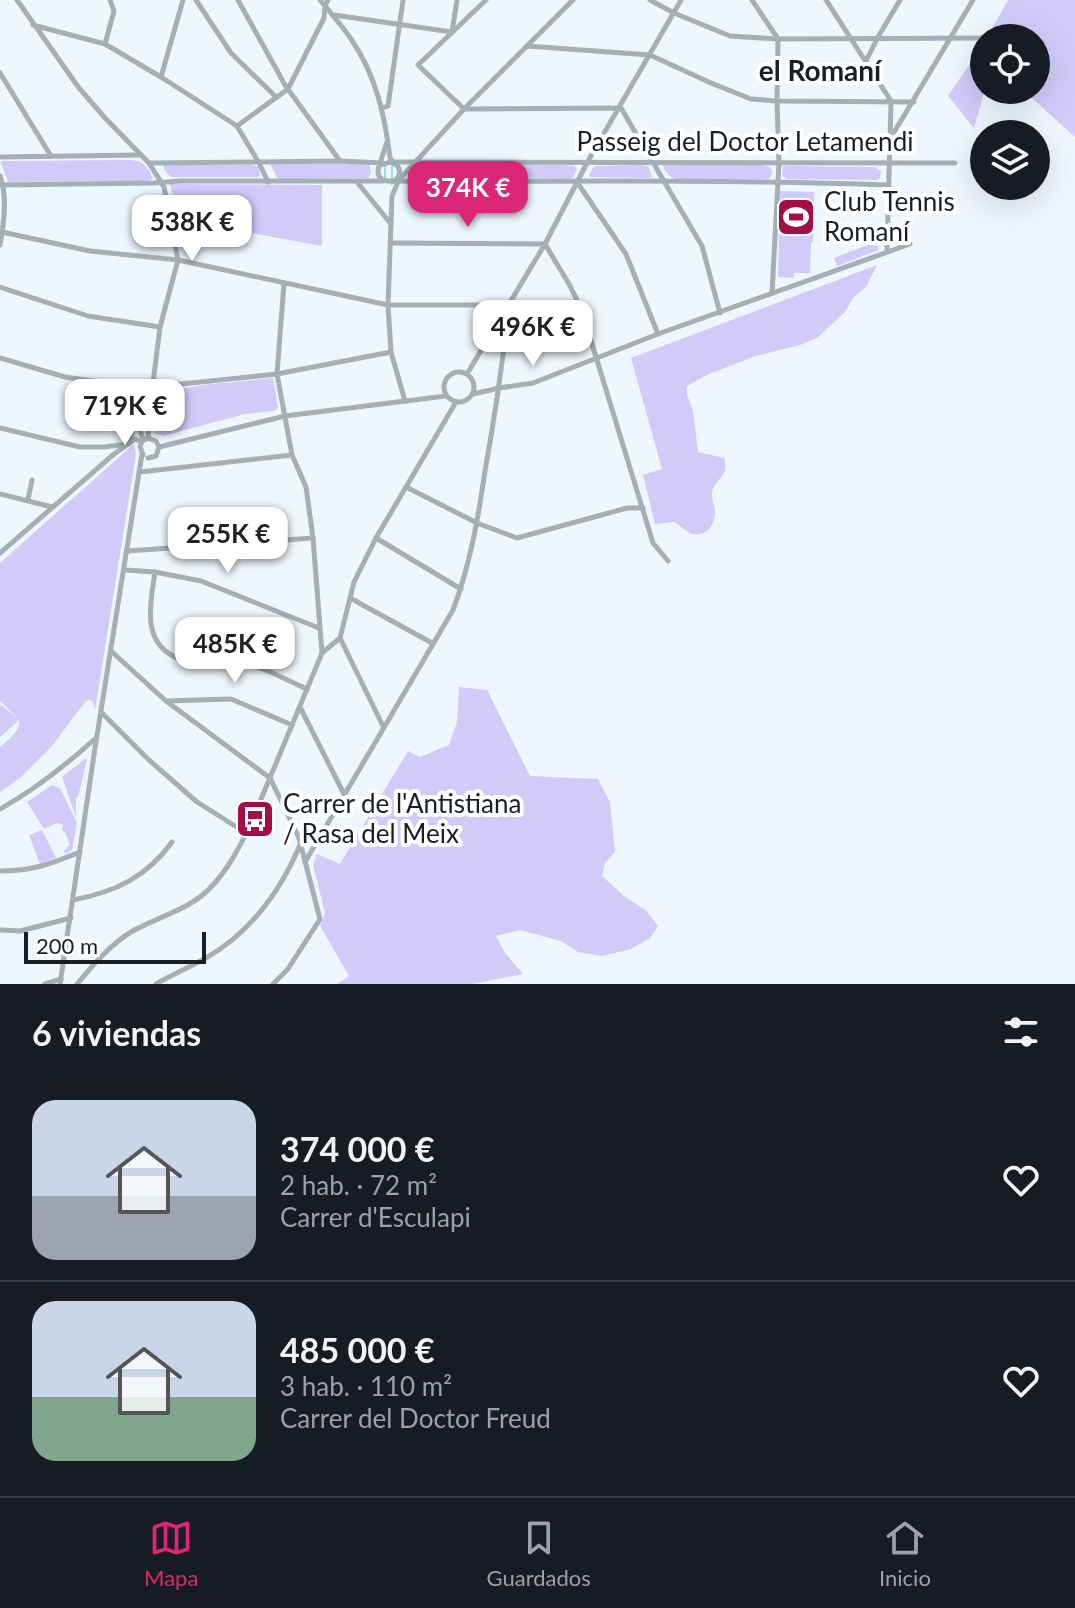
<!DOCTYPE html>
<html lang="es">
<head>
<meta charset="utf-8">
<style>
	body { margin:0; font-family:Lato,sans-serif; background:#242831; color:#f1f3f6; height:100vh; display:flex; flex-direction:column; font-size:30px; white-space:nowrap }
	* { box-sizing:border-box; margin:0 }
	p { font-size:26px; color:#9ea1a6 }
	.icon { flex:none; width:44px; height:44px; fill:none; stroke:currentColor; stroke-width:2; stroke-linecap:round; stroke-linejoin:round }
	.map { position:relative; height:984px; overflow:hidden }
	.sheet { display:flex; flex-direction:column; background:#171b24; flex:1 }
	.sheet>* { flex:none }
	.buttons { position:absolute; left:970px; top:24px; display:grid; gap:16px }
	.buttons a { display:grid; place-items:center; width:80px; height:80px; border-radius:50%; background:#171b24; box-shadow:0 8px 32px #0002; font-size:40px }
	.scale { position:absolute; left:24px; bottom:20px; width:182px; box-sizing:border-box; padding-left:8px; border:4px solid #161f27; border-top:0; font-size:22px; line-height:28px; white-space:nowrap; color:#161f27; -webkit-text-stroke:6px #fff; paint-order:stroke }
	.price { position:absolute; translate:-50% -68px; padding:0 18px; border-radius:16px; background:#fff; color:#222; font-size:26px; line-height:52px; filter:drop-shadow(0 2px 4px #0008) }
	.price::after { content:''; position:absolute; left:50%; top:48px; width:24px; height:18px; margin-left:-12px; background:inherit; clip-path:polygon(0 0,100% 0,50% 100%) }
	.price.selected { background:#db2777; color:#fff }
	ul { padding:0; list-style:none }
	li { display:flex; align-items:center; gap:24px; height:200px; padding:0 32px }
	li+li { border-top:2px solid #363941 }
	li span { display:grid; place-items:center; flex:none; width:224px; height:160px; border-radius:24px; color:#555 }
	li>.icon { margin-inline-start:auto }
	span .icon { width:96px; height:96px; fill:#fffc; stroke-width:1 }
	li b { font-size:34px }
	h2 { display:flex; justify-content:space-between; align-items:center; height:96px; padding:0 32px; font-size:34px }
	.tab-bar { display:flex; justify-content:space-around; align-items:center; height:112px; border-top:2px solid #363941; background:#171b24; font-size:22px; color:#9ea1a6 }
	.tab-bar a { display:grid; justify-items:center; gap:4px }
	.tab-bar .selected { color:#db2777 }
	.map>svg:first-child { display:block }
</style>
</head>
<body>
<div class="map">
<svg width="1075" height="984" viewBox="0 0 1075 984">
	<rect width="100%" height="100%" fill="#ecf7ff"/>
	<!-- green -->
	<g fill="#d2caf8">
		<path d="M1008,0H1075V137L1023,90H1036V38H987Z"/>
		<path d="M984,43V90H987L983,96L974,128L948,96Z"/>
		<path d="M132,160C145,162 148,167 153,179L148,181L8,182L1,163V161H6Z"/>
		<path d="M270,164H369L371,172L369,178L278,179Z"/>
		<path d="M163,165H252L259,167L260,176L257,177H171L165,171Z"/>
		<path d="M420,165H563L574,166L577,169L573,177L569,179L411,177L410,175Z"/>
		<path d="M643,165L649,167L652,177L650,178L590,177L589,175L593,168L596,166Z"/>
		<path d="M663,165H764L770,167L772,171L771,177L768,179H675C670,177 664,171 663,165Z"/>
		<path d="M783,166L875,167L881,171L880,178L877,180L787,179L782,176Z"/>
		<path d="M170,184L322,185V246L180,220Z"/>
		<path d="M780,191L814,192L813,242H811L810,273H794V278L778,277Z"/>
		<path d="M876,242L879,250L837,266L834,258Z"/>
		<path d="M877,265L866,287L853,298L845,312L817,338L800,345L756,356L709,374L687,386V394L693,411L698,452L724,458C730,478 715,477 712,493C711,500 715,505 715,512C715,526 705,539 690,533C684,530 680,525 674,522L655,524L643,475L662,469L631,358Z"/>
		<path d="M273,378L278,408L274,411L245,414L163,436L154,433L160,393L203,385Z"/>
		<path d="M134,444L136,454L95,710L93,701L89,700L85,702L52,746L20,778L0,792V747C8,740 21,731 19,720L0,737V704L19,719L0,701V563Z"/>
		<path d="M459,687L487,690L530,776L598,779L610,802L615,852L605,863L602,876L625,897L646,910L658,926L650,938L631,949L602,956L578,952L561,941L520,930L496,936L505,953L523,974L473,984H337L349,976L320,926L325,913L313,865L317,854L340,864L408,751L420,757L449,745L457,722Z"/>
		<path d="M85,759H87L78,797L76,798V817L62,777Z"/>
		<path d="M52,785L60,788L77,823L72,850L65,854L64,851L66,850V848L70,845L65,832L62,830L63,824L57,823L44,829L27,802Z"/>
		<path d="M42,830L56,858L40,864L29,835Z"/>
	</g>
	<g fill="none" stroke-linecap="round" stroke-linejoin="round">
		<!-- stream -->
		<g stroke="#90e3e1" stroke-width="2">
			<path d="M385,165V177"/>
			<path d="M392,165V179"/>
		</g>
		<!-- street -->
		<g stroke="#a3b1b6" stroke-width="5">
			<path d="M17,0L79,88L105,118L149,163L164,187L178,260L160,327L152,391L148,438"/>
			<path d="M196,0L231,53L276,97"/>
			<path d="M238,0L285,85L340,161"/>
			<path d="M320,0C331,13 342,26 351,39C376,75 385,116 390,158L393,162"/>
			<path d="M486,0L418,65L464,109L621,108L702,246L720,313"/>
			<path d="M650,0L674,13L730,36L778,39L986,38"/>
			<path d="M752,0L778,39L777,101L779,163L772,293"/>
			<path d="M826,0L891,101L887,251"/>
			<path d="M334,15L452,32L457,0"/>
			<path d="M33,25L105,44L161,77L237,126L259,163L268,182"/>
			<path d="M105,44L114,11L110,0"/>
			<path d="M527,46L650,55L711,83L751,99L777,101L914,102"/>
			<path d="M866,61L878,37L900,0"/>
			<path d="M0,73L51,156"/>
			<path d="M161,77L183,0"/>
			<path d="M382,108L388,106L403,0"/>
			<path d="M237,126L288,89L324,18L325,6L328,0"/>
			<path d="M890,139L973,0"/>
			<path d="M0,157L141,155"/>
			<path d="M390,162L955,163"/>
			<path d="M149,163L340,161L383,163"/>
			<path d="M380,163L387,142"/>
			<path d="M0,176C8,196 4,224 0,245"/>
			<path d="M398,181L464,109L573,0"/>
			<path d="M357,182L391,224"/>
			<path d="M392,182C399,179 402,172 397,165L390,162L379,166C374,182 389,182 401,181C564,182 726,179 888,185"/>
			<path d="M398,182L392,196L388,305L391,352L405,401"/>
			<path d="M577,182L626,254L658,334"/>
			<path d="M0,185L153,183L181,181H383"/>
			<path d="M2,232L90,251L178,260L388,305H509C503,360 495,416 485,471C478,519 470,565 453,610L305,862"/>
			<path d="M391,243L545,244L569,284L581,308L653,543L668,561"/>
			<path d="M284,283L277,374L292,455L306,487L313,538L322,653"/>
			<path d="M0,287L88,316L160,327"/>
			<path d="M0,358L65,377L142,388L277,374L391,352"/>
			<circle cx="459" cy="387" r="15"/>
			<path d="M467,374L545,244L588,161L681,0"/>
			<path d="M473,394L499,388L533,383L658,334L910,244"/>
			<path d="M139,417V426L143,440"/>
			<path d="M0,428L80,447H104L129,444C133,427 139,407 150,393"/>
			<path d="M159,447L285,416L446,396"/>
			<path d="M143,455L140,446L142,441L148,438"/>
			<path d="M148,458L156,456L159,447L156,441L148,438"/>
			<path d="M140,472L292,455"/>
			<path d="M406,487L477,523L517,538L627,508H643"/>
			<path d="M0,494L52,507"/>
			<path d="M28,500L32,480"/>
			<path d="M376,538L461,589"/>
			<path d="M128,551L313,538"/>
			<path d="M0,553L114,454L135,439L142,442"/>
			<path d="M125,570L155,572L201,581L319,628"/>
			<path d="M155,572C151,601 141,639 173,656C180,660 187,664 195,665C210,665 224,660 238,662C258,664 288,681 307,689"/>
			<path d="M350,598L432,643"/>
			<path d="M340,638L383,726"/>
			<path d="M111,651L166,701L270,778L299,838L320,919L288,969L273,984"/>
			<path d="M167,701L231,699L292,725"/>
			<path d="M300,707L344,794"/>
			<path d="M101,712L149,760L197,802L243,831L248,828"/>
			<path d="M0,809C36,789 66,765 96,738"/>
			<path d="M0,871C32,871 51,864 80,852"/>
			<path d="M73,900C115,892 147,877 172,842"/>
			<path d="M0,930L20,931L71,918"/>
			<path d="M45,984L61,979"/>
			<path d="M60,984L95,748L142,454"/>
			<path d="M77,984C93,965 110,945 131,932C157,917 192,909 212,886C228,869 239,848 249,828L322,653L340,638L354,582L376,538L456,402"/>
			<path d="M156,984C173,974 190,967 206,958C251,932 280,892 300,845"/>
		</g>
	</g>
	<!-- icons -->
	<defs>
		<symbol id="stadium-square" viewBox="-11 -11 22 22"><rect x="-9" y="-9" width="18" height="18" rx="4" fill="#a40d48" stroke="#fff"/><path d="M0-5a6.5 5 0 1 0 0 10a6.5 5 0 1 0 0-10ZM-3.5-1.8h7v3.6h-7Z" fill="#fff"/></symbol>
		<symbol id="bus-square" viewBox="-11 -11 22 22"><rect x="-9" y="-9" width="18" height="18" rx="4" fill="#a40d48" stroke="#fff"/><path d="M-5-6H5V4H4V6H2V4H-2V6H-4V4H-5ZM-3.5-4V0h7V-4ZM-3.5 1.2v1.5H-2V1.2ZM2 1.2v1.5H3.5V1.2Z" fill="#fff"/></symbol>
	</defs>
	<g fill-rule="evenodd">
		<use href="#stadium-square" x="774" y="195" width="44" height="44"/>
		<use href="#bus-square" x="233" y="797" width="44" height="44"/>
	</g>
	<g text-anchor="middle" stroke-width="8" stroke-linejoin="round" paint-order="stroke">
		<!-- street labels -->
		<g font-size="26" fill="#161f27" stroke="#fff">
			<text x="745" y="151">Passeig del Doctor Letamendi</text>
		</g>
		<!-- poi labels -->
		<g font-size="26" fill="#161f27" stroke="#fff" text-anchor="start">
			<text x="824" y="211">Club Tennis<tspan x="824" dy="30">Romaní</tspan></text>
			<text x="283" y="813">Carrer de l'Antistiana<tspan x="283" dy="30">/ Rasa del Meix</tspan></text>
		</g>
		<!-- neighbourhood labels -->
		<g font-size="28" font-weight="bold" fill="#161f27" stroke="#fff">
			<text x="820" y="81">el Romaní</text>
		</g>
	</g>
</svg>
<div class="buttons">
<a><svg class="icon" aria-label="locate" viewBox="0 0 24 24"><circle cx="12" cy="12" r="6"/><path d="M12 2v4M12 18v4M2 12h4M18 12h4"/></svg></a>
<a><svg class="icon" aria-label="layers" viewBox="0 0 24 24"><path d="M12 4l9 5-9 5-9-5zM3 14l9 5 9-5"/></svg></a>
</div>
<div class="scale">200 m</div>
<b class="price selected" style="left:468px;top:229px">374K €</b>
<b class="price" style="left:192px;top:263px">538K €</b>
<b class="price" style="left:533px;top:368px">496K €</b>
<b class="price" style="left:125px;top:447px">719K €</b>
<b class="price" style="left:228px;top:575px">255K €</b>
<b class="price" style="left:235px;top:685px">485K €</b>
</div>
<section class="sheet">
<h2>6 viviendas<svg class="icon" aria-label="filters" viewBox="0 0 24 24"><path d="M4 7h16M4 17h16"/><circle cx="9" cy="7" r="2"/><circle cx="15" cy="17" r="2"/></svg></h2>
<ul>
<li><span style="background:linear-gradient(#c9d6e8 60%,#9aa5b1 0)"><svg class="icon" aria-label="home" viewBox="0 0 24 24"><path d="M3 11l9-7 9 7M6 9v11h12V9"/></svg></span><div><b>374 000 €</b><p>2 hab. · 72 m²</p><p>Carrer d'Esculapi</p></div><svg class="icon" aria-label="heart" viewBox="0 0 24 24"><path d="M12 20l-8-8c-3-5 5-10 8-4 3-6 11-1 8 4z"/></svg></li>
<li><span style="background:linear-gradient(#c9d6e8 60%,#7fa58c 0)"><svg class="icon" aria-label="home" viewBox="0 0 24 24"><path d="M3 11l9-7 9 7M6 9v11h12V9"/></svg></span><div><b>485 000 €</b><p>3 hab. · 110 m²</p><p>Carrer del Doctor Freud</p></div><svg class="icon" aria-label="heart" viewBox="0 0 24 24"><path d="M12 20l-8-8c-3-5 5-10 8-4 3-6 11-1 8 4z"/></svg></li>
</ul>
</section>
<nav class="tab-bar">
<a class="selected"><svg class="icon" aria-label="map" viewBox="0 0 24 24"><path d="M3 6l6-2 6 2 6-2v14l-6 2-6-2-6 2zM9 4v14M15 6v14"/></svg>Mapa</a>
<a><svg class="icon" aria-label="saved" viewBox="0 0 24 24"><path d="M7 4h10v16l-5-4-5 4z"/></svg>Guardados</a>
<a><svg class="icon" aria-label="home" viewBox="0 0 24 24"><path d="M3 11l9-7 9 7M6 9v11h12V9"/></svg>Inicio</a>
</nav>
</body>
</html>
